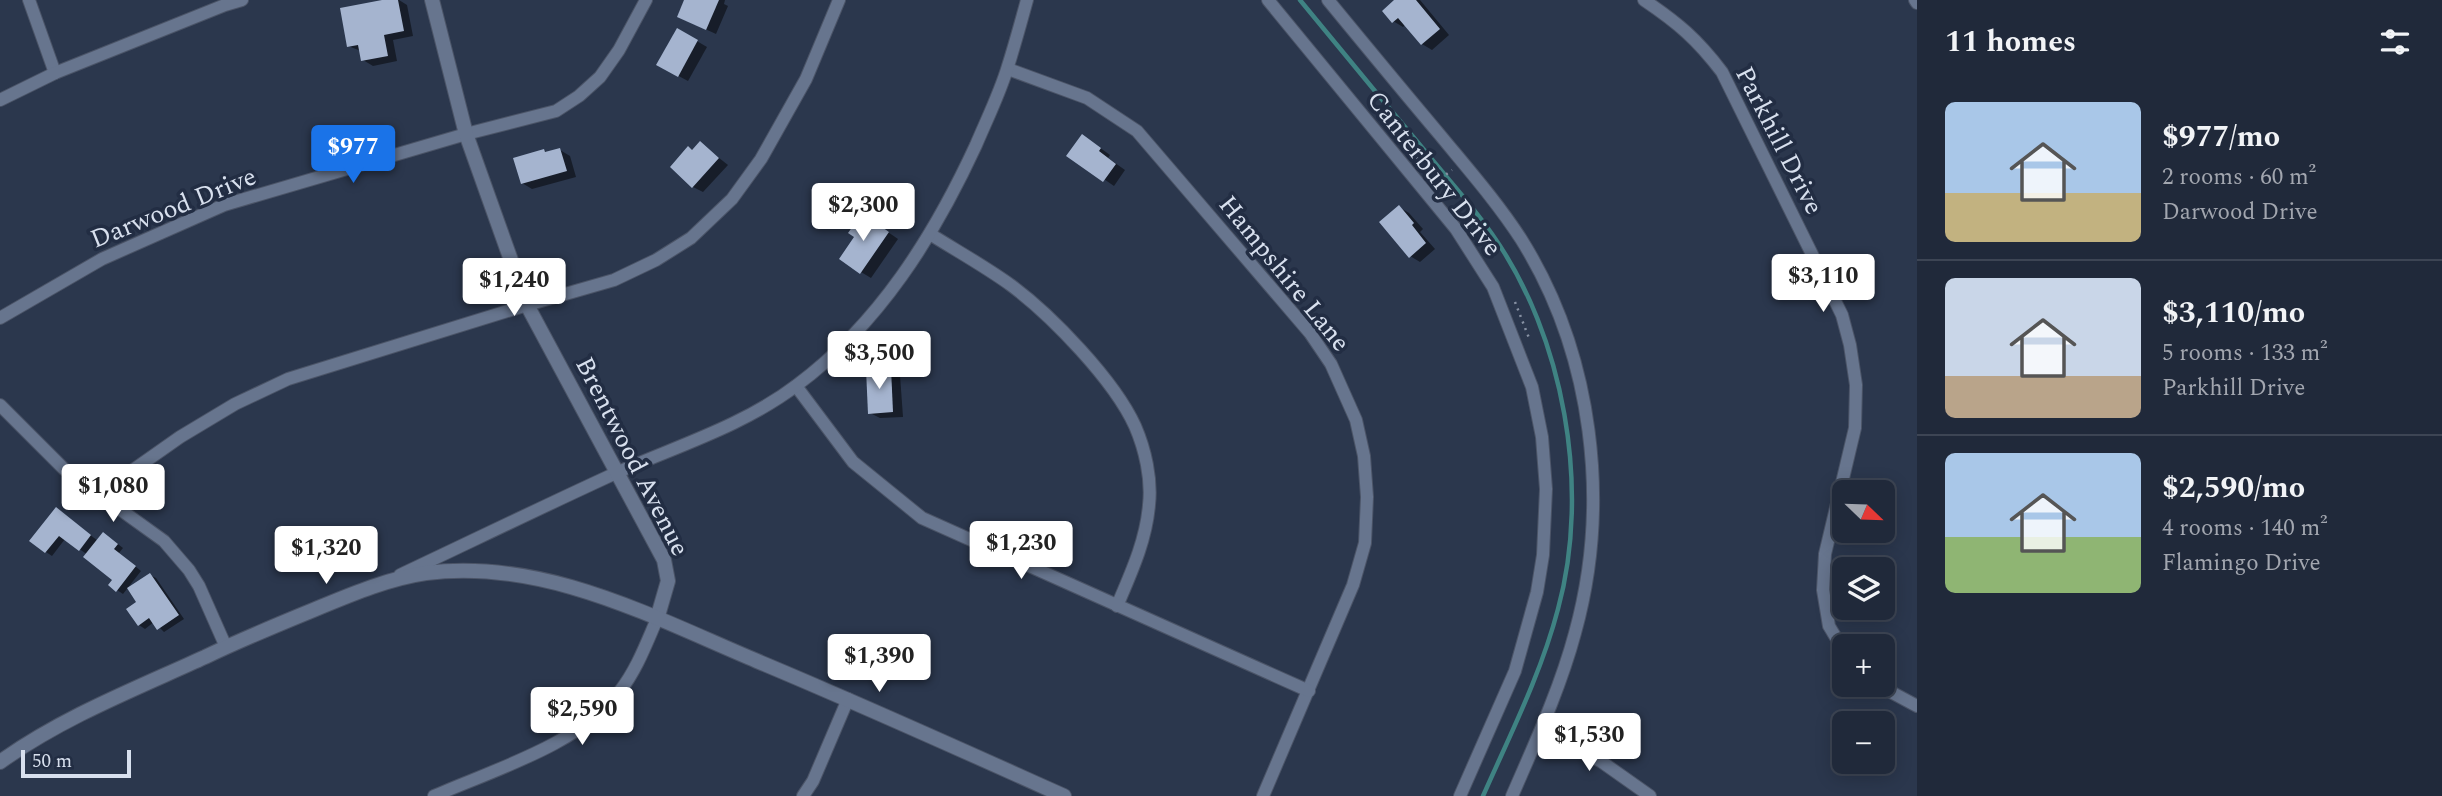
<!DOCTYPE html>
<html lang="en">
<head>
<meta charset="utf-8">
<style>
	body { margin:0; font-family:Spectral,serif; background:#283142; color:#f1f3f6; height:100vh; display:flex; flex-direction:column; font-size:26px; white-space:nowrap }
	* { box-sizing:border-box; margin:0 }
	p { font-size:23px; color:#a2a6af }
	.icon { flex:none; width:38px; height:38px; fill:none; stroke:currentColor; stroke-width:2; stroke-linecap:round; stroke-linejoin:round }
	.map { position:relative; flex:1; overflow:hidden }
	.details { display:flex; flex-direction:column; background:#20293a; width:525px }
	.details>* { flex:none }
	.needle { width:46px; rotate:113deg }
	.buttons { position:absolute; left:1832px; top:480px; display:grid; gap:14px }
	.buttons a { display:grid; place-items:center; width:63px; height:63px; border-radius:10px; background:#20293a; box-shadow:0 4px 18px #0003,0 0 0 2px #3d4554; font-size:35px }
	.scale { position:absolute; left:21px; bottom:18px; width:110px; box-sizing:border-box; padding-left:7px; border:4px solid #d8e0ee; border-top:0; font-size:19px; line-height:24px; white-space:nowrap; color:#d8e0ee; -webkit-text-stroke:5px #222d43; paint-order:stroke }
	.price { position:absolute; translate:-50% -60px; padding:0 16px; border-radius:7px; background:#fff; color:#222; font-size:23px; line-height:46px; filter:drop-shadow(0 2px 4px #0008) }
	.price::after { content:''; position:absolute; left:50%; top:42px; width:21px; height:16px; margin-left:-10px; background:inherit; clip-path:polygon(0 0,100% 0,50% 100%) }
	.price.active { background:#1a73e8; color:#fff }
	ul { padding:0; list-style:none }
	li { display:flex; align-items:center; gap:21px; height:175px; padding:0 28px }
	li+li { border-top:2px solid #3d4554 }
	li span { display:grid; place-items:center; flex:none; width:196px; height:140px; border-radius:10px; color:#555 }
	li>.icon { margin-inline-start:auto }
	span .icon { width:84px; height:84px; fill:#fffc; stroke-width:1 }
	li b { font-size:30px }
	h2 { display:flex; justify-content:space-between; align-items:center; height:84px; padding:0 28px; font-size:30px }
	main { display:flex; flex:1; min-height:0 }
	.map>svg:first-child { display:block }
</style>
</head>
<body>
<main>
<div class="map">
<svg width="1917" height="796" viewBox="0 0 1917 796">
	<rect width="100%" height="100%" fill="#2b374d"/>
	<!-- shadow -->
	<g fill="#0007">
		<path d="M391,0H399L407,5L413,36L393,40L397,61L373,66L363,60L361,51L348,46Z"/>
		<path d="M686,0H725L724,4L728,6L716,34L679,17Z"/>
		<path d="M1397,0H1420L1449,35L1432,50L1422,44L1406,24L1403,27L1393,21Z"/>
		<path d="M678,30L707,47L688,81L658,65Z"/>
		<path d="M1092,142L1110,155L1108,158L1125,170L1114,186L1069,155Z"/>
		<path d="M700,143L728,165L703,192L693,187L672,167Z"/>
		<path d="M560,150L570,156L576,177L532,189L522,183L544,151L548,153Z"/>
		<path d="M1399,207L1409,213L1423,229L1420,232L1435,249L1420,262L1410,256Z"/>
		<path d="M872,221L898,239L871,278L861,272Z"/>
		<path d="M890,369L900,375L903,417L880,418L870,413Z"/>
		<path d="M62,513L98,541L110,538L123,548L119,553L141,571L123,594L117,590L115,579L88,555L65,539L52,556L46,552Z"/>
		<path d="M150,575L156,578L184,619L164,632L154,622L145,629L139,625V603Z"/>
	</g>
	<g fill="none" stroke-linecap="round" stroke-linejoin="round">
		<!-- stream -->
		<path stroke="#3f8383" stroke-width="4.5" d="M1300,0C1341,50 1383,101 1425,151C1447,178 1472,205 1492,234C1564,336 1591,488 1558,609C1541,674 1510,735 1483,796"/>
	</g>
	<!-- building -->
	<g fill="#a5b4cf">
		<path d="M382,0H398L404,31L384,35L388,56L361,61L358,45L347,47L340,8Z"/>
		<path d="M684,0H719L706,30L677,17Z"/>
		<path d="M1394,0H1416L1440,29L1421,45L1398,18L1392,23L1382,11Z"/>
		<path d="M677,28L698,40L678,77L656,65Z"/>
		<path d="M1082,134L1101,148L1099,151L1116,164L1103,182L1066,156Z"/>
		<path d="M700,141L719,158L692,188L670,167L688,146L692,150Z"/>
		<path d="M560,148L567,171L521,184L513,158L544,149L545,152Z"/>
		<path d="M1399,205L1414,223L1412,225L1426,243L1409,258L1379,222Z"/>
		<path d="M862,213L889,232L860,274L839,259L854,237L848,233Z"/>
		<path d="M891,368L893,412L868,414L866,369Z"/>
		<path d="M56,507L91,535L79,551L59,536L45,553L29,541Z"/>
		<path d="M103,532L118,544L114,549L136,566L116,592L108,585L112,580L83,557Z"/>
		<path d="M150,573L179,615L157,630L149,618L138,626L126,609L136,602L127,588Z"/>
	</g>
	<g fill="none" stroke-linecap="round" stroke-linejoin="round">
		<defs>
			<g id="minor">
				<path d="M29,0L55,73"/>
				<path d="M1268,0L1456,229L1493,287L1532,387L1542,437L1546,489L1543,555L1537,592L1515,671L1460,796"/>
				<path d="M1328,0C1365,45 1402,90 1440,135C1468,169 1497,202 1521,239C1593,354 1611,503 1575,633C1560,689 1535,743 1512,796"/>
				<path d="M1644,0C1678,23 1697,39 1722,72L1842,315L1850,345L1856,385L1855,428L1825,554L1823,590L1829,626L1844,651"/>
				<path d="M1915,0L1917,3"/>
				<path d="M1008,69L1087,98L1137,131L1310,333L1331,364L1356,420L1364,456L1367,497L1365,543L1353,585L1263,796"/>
				<path d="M0,100L55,73L225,5L242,0"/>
				<path d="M930,234C957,251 986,267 1012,286C1052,316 1114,380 1135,426C1145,449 1152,479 1149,505C1146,541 1131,573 1117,606"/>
				<path d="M0,318L102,259L224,205L466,134L556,111L579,96L600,77L619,50L646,0"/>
				<path d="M796,386L853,462L922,518L1309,691"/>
				<path d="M0,405L64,469L164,541L189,570L199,586L226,647"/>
				<path d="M106,500L126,475L180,437L235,404L288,379L527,305L614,280L656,260L691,238L732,199L761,159L806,79L839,0"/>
				<path d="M400,575C472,541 544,506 616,473C677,446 743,426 797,385C879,324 934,236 976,145C987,119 1000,93 1008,66C1015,44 1021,22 1027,0"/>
				<path d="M1876,684L1917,706"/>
				<path d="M1541,730L1602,762L1650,796"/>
				<path d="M434,796C493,770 581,744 620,691C637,669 646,644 657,619"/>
				<path d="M803,796L813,781L848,699"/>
			</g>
			<g id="tertiary">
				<path d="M432,0L466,134L527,305L664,560L668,581L657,619"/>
				<path d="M0,762C63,717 135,689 205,657C238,641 272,627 306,613C345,597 385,579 426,573C544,558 652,617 757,661C860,704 962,750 1064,796"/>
			</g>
		</defs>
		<!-- minor casing -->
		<use href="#minor" stroke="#4b5467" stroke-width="14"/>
		<!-- tertiary casing -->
		<use href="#tertiary" stroke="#4b5467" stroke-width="16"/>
		<!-- path -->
		<g stroke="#8892a4" stroke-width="2.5" stroke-dasharray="2 5" stroke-linecap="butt">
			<path d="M1377,109L1426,169"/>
			<path d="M1435,183L1452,170"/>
			<path d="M1515,302L1529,338"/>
		</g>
		<!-- minor -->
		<use href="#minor" stroke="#67758e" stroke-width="12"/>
		<!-- tertiary -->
		<use href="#tertiary" stroke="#67758e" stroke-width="14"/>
	</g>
	<g text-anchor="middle" stroke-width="7" stroke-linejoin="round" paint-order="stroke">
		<!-- street labels -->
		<g font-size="26" fill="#d8e0ee" stroke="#222d43">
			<text transform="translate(1780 140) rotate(63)" y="9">Parkhill Drive</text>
			<text transform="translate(1435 173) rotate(52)" y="9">Canterbury Drive</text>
			<text transform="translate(173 207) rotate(-22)" y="9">Darwood Drive</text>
			<text transform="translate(1285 273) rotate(51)" y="9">Hampshire Lane</text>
			<text transform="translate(633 456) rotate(63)" y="9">Brentwood Avenue</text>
		</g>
	</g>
</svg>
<div class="buttons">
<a><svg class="needle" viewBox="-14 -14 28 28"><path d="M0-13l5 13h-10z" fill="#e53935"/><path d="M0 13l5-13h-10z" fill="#a2a6af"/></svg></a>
<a><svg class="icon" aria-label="layers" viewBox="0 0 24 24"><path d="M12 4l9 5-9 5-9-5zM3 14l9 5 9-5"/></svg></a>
<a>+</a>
<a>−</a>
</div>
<div class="scale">50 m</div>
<b class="price active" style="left:353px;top:185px">$977</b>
<b class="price" style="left:863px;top:243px">$2,300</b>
<b class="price" style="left:1823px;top:314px">$3,110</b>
<b class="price" style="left:514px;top:318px">$1,240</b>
<b class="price" style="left:879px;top:391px">$3,500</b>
<b class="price" style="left:113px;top:524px">$1,080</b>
<b class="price" style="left:1021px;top:581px">$1,230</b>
<b class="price" style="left:326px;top:586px">$1,320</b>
<b class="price" style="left:879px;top:694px">$1,390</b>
<b class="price" style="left:582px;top:747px">$2,590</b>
<b class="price" style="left:1589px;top:773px">$1,530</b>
</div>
<section class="details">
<h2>11 homes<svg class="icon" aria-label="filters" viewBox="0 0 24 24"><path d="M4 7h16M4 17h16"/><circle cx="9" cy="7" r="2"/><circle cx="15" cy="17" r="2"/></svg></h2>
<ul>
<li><span style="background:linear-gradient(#a9c7e8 65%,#c2b280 0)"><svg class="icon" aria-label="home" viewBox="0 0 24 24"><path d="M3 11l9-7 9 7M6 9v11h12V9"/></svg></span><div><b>$977/mo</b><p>2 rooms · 60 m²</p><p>Darwood Drive</p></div></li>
<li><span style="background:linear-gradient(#c9d6e8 70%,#b9a48a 0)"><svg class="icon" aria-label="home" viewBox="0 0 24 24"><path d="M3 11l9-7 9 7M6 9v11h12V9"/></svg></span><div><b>$3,110/mo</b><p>5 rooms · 133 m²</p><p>Parkhill Drive</p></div></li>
<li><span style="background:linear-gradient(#a9c7e8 60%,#8fb573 0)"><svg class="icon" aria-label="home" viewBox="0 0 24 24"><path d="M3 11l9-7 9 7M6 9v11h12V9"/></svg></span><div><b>$2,590/mo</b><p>4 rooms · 140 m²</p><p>Flamingo Drive</p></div></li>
</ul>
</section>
</main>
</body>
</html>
